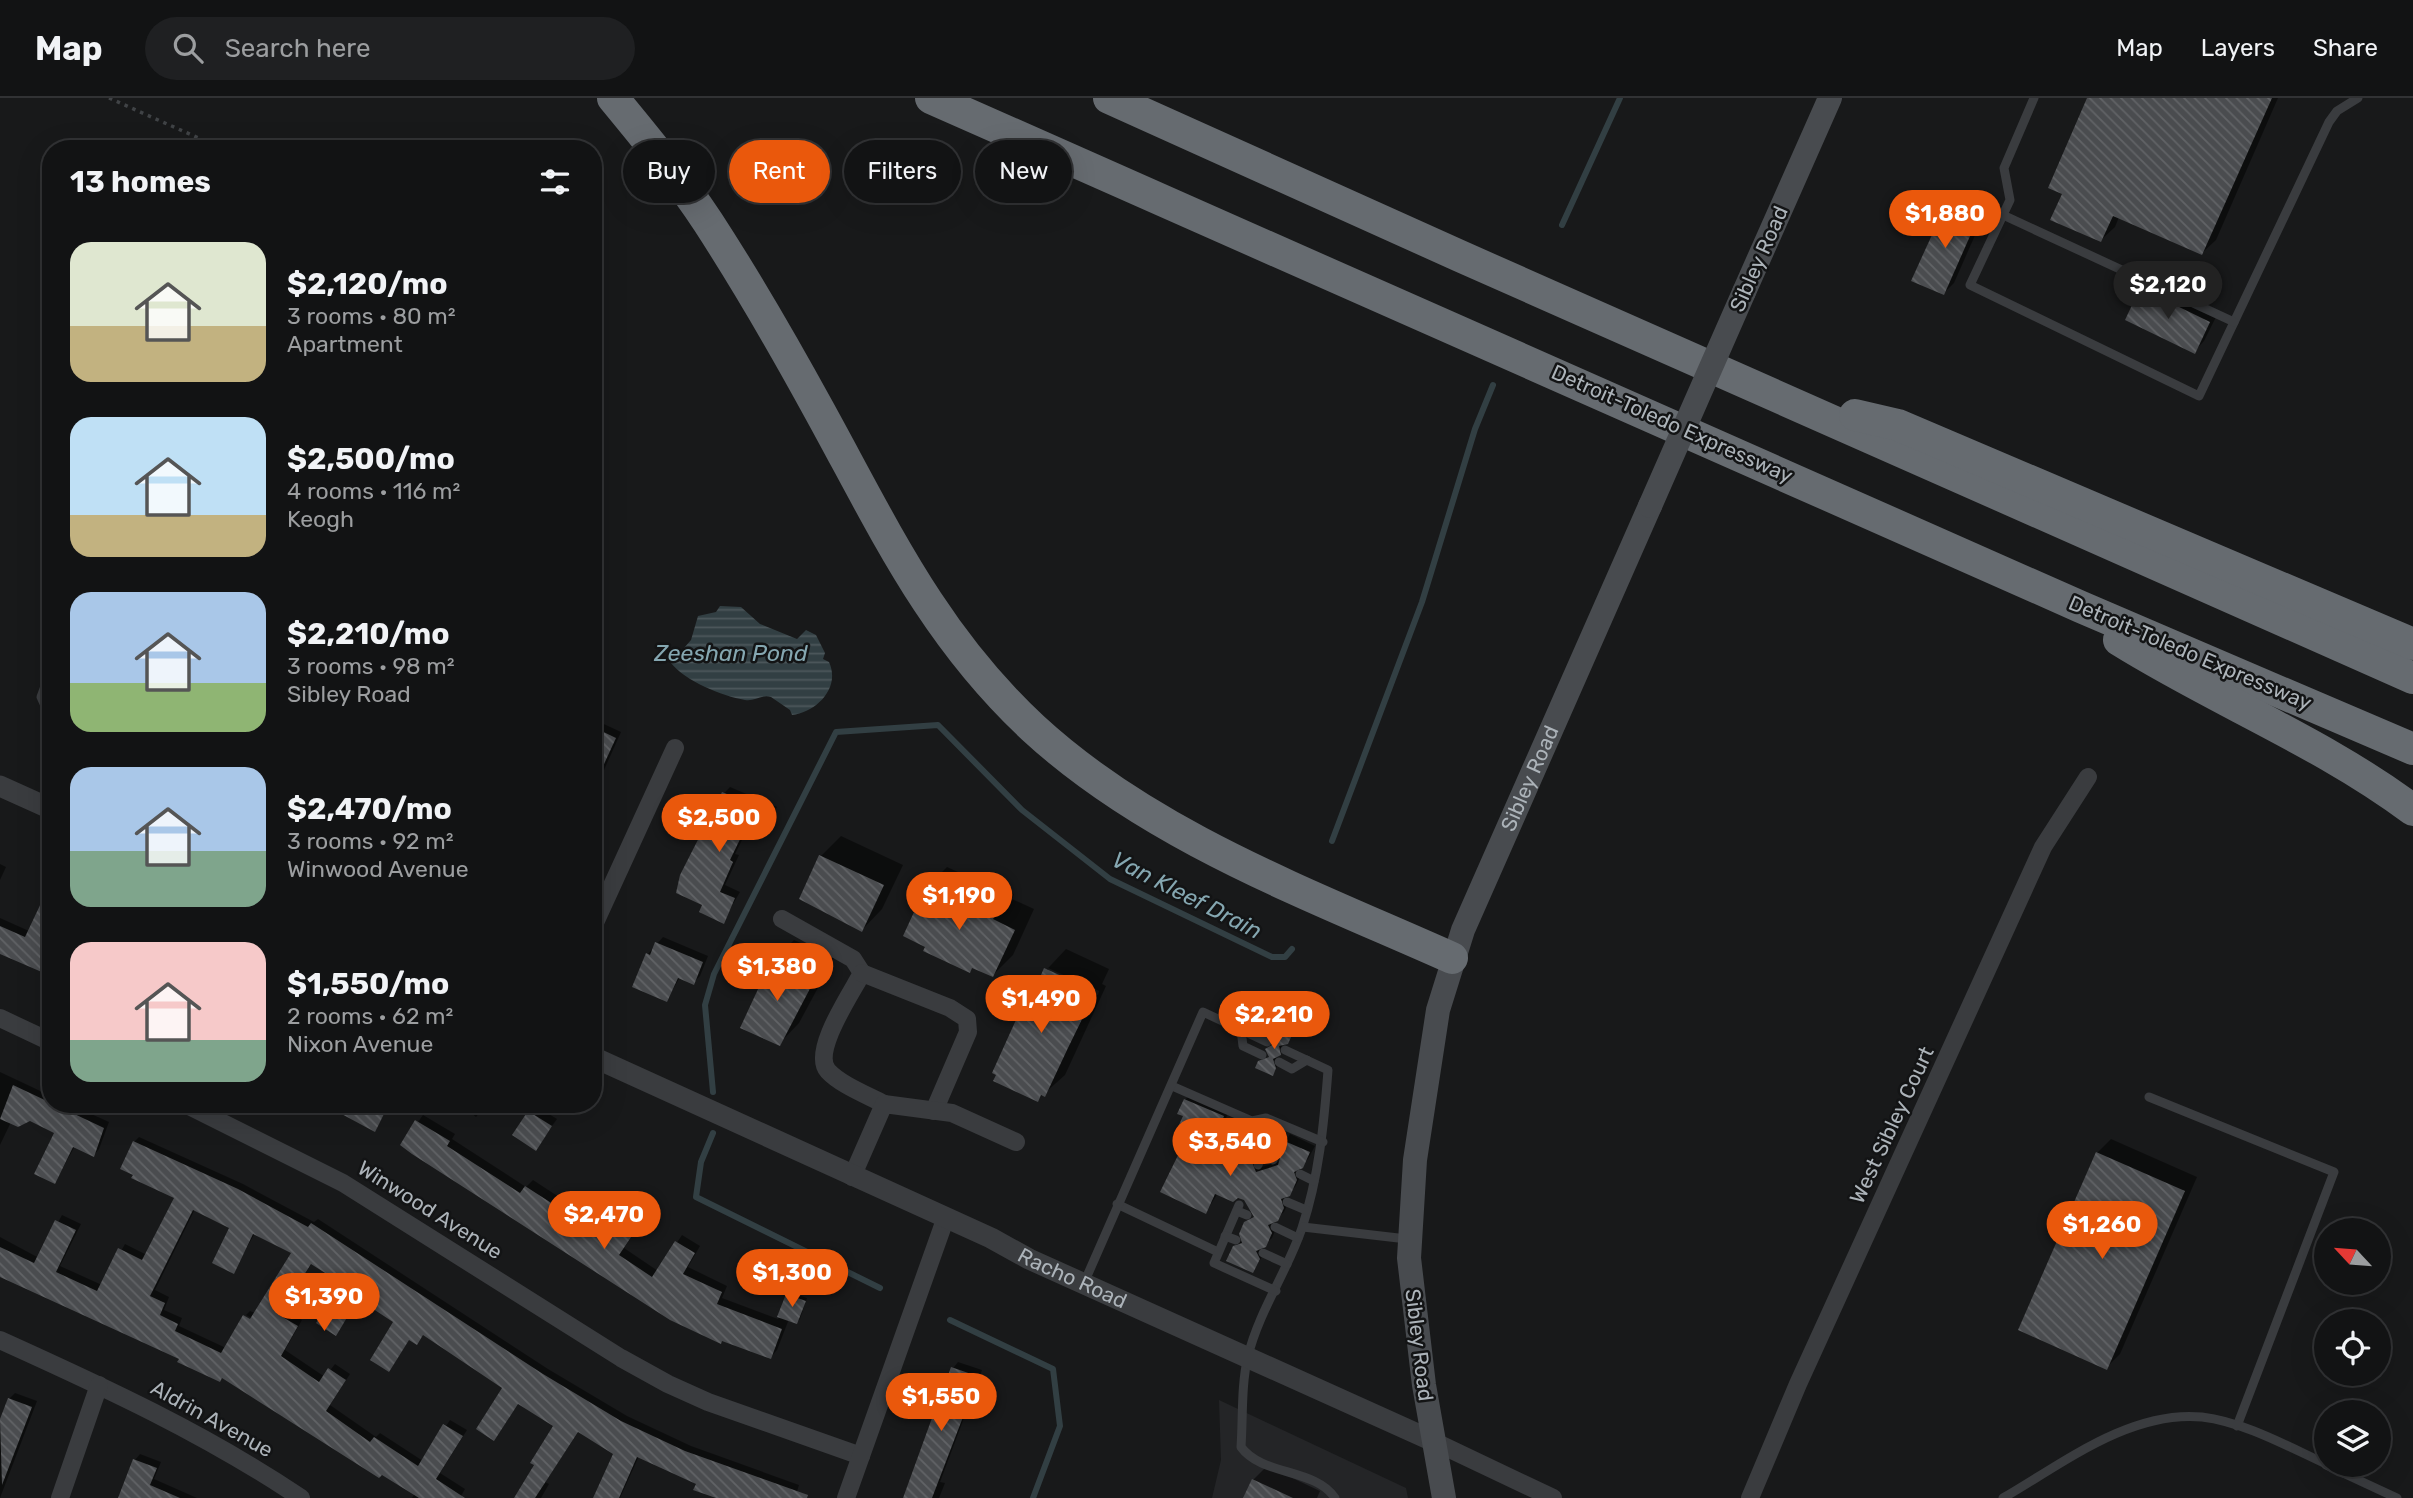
<!DOCTYPE html>
<html lang="en">
<head>
<meta charset="utf-8">
<style>
	body { margin:0; font-family:Rubik,sans-serif; background:#1f2022; color:#f1f3f6; height:100vh; display:flex; flex-direction:column; font-size:26px; white-space:nowrap }
	* { box-sizing:border-box; margin:0 }
	p { font-size:23px; color:#9c9ea0 }
	.icon { flex:none; width:38px; height:38px; fill:none; stroke:currentColor; stroke-width:2; stroke-linecap:round; stroke-linejoin:round }
	.map { position:relative; flex:1; overflow:hidden }
	.panel { position:absolute; left:42px; top:42px; width:560px; height:973px; display:flex; flex-direction:column; background:#121314; border-radius:28px; box-shadow:0 7px 28px #0002,0 0 0 2px #313234 }
	.panel>* { flex:none }
	.top-card { position:absolute; left:623px; top:42px; width:665px; height:63px; display:flex; gap:14px }
	.needle { width:46px; rotate:296deg }
	.buttons { position:absolute; left:2314px; top:1120px; display:grid; gap:14px }
	.buttons a { display:grid; place-items:center; width:77px; height:77px; border-radius:50%; background:#121314; box-shadow:0 7px 28px #0002,0 0 0 2px #313234; font-size:35px }
	.price { position:absolute; translate:-50% -60px; padding:0 16px; border-radius:24px; background:#ea580c; color:#fff; font-size:23px; line-height:46px; filter:drop-shadow(0 2px 4px #0008) }
	.price::after { content:''; position:absolute; left:50%; top:42px; width:21px; height:16px; margin-left:-10px; background:inherit; clip-path:polygon(0 0,100% 0,50% 100%) }
	.price.on { background:#222; color:#fff }
	ul { padding:0; list-style:none }
	li { display:flex; align-items:center; gap:21px; height:175px; padding:0 28px }
	li span { display:grid; place-items:center; flex:none; width:196px; height:140px; border-radius:21px; color:#555 }
	li>.icon { margin-inline-start:auto }
	span .icon { width:84px; height:84px; fill:#fffc; stroke-width:1 }
	li b { font-size:30px }
	h2 { display:flex; justify-content:space-between; align-items:center; height:84px; padding:0 28px; font-size:30px }
	.chip { padding:0 24px; border-radius:32px; background:#121314; box-shadow:0 7px 28px #0002,0 0 0 2px #313234; font-size:24px; line-height:63px }
	.chip.on { background:#ea580c; color:#fff }
	header { display:flex; align-items:center; gap:42px; box-sizing:border-box; height:98px; padding:0 35px; background:#121314; border-bottom:2px solid #313234 }
	header strong { font-size:33px }
	nav { display:flex; gap:38px; margin-inline-start:auto; font-size:24px }
	.search { width:490px; height:63px; background:#1f2022; display:flex; align-items:center; gap:18px; box-sizing:border-box; padding:0 24px; border-radius:38px; color:#9c9ea0; font-size:26px }
	.map>svg:first-child { display:block }
</style>
</head>
<body>
<header>
<strong>Map</strong>
<div class="search"><svg class="icon" aria-label="search" viewBox="0 0 24 24"><circle cx="10" cy="10" r="6"/><path d="M15 15l6 6"/></svg>Search here</div>
<nav><a>Map</a><a>Layers</a><a>Share</a></nav>
</header>
<div class="map">
<svg width="2413" height="1400" viewBox="0 0 2413 1400">
	<defs>
		<pattern id="water-rules" width="6" height="5" patternUnits="userSpaceOnUse" patternTransform="scale(1.75)"><rect width="6" height="5" fill="#323f43"/><path d="M0 2.5h6" fill="none" stroke="#4d585c"/></pattern>
		<pattern id="building-back-hatch" width="6" height="6" patternUnits="userSpaceOnUse" patternTransform="scale(1.75)"><rect width="6" height="6" fill="#4a4c4f"/><path d="M-1 5l2 2M0 0l6 6M5-1l2 2" fill="none" stroke="#616366"/></pattern>
	</defs>
	<rect width="100%" height="100%" fill="#18191a"/>
	<!-- built -->
	<path fill="#242527" d="M1219,1302L1406,1390L1408,1400H1212L1221,1362Z"/>
	<!-- water -->
	<path fill="url(#water-rules)" d="M720,508L741,509L760,526L797,541L806,532L816,537L825,555L823,561L829,564C841,590 816,614 792,617L790,612L771,599C761,596 754,604 745,602C722,598 685,583 671,565L691,542L698,518L716,514Z"/>
	<!-- shadow -->
	<g fill="#0007" fill-rule="evenodd">
		<path d="M2089,0H2278L2216,142L2202,155L2119,119L2115,129L2101,142L2064,95Z"/>
		<path d="M1957,97L1987,110L1954,185L1944,195L1947,107Z"/>
		<path d="M2152,181L2219,213L2204,243L2194,254L2141,191Z"/>
		<path d="M593,621L621,634L604,672L593,685Z"/>
		<path d="M730,689L777,709L759,738L747,732L735,756L739,757L725,787L740,794L723,823L704,806L709,724L714,706Z"/>
		<path d="M841,738L903,767L882,811L862,832L821,758Z"/>
		<path d="M0,766L6,769L0,782Z"/>
		<path d="M947,769L971,780L974,777L1014,796L1012,801L1034,811L1013,857L993,877L927,789Z"/>
		<path d="M51,793V882L46,880L48,875L0,854V820L29,833Z"/>
		<path d="M663,839L708,858L700,878L693,885L680,879L667,902L648,856Z"/>
		<path d="M794,842L834,860L799,925L779,946L774,862Z"/>
		<path d="M1066,851L1109,871L1102,886L1106,888L1065,977L1037,1002L1036,883ZM1048,870L1099,893L1098,897L1048,874Z"/>
		<path d="M1278,927L1293,934L1290,941L1281,946L1283,953L1275,958L1278,967L1272,976L1260,964L1270,958L1267,951L1275,946L1272,938Z"/>
		<path d="M0,974L51,998V1006H69L109,1024L99,1051L94,1057L75,1048L55,1084L57,1034L30,1021L11,1024L0,1047Z"/>
		<path d="M1191,996L1229,1012L1226,1020L1248,1030L1239,1049L1258,1058L1262,1069L1281,1063L1278,1055L1290,1036L1315,1048L1308,1061L1300,1069L1302,1075L1295,1089L1287,1097L1289,1103L1284,1114L1275,1122L1277,1128L1272,1140L1263,1148L1265,1154L1253,1173L1234,1149L1241,1143L1246,1125L1257,1118L1243,1099L1233,1102L1218,1095L1206,1114L1186,1044L1185,1002Z"/>
		<path d="M322,1006H390L375,1032Z"/>
		<path d="M460,1006H487L476,1019Z"/>
		<path d="M536,1008L557,1021L536,1050L529,1014Z"/>
		<path d="M423,1017L455,1036L452,1041L526,1089L533,1082L611,1133L631,1105L647,1116L624,1150L658,1173L682,1137L700,1148L688,1169L727,1188L722,1200L778,1221L790,1194L807,1200L800,1221L797,1224L789,1221L777,1252L771,1259L402,1047Z"/>
		<path d="M139,1039L243,1086L314,1124L318,1121L548,1271L627,1318L691,1348L799,1387L795,1400H725L639,1358L620,1400H595L615,1355L579,1333L545,1384L549,1386L541,1400H516L555,1328L519,1305L494,1341L504,1289L424,1236L417,1245L410,1240L389,1272L396,1223L360,1200L336,1235L344,1185L312,1165L283,1211L302,1222L285,1252L325,1279L335,1266L350,1276L330,1307L376,1339L380,1335L423,1363L450,1322L467,1332L440,1375L465,1391L461,1398L463,1400H412L415,1395L286,1316L283,1319L223,1279L220,1282L181,1260L0,1178V1139L39,1160L62,1117L81,1126L60,1168L102,1187L125,1146L147,1157L176,1099L134,1044ZM195,1111L232,1129L233,1174L255,1135L293,1154L255,1215L250,1213L246,1217L258,1224L226,1250L179,1228L182,1220L164,1212L169,1199L155,1192Z"/>
		<path d="M2111,1041L2197,1079L2120,1256L2106,1270L2097,1055Z"/>
		<path d="M958,1264L982,1272L940,1384L945,1385L939,1400H906L938,1308L943,1283Z"/>
		<path d="M15,1295L37,1303L0,1400V1326L9,1301Z"/>
		<path d="M140,1356L161,1364L154,1381L197,1400H122L135,1362Z"/>
		<path d="M1267,1368L1320,1393L1317,1400H1245L1253,1382Z"/>
	</g>
	<g fill="none" stroke-linecap="round" stroke-linejoin="round">
		<!-- stream -->
		<g stroke="#323f43" stroke-width="6">
			<path d="M1562,127L1620,0"/>
			<path d="M1332,743L1422,504L1475,331L1493,287"/>
			<path d="M713,994L705,907L714,876L836,634L938,627L1022,712L1110,781L1272,859H1285L1292,851"/>
			<path d="M713,1035L701,1064L696,1099L880,1190"/>
			<path d="M950,1222L1053,1271L1060,1328L1033,1400"/>
		</g>
	</g>
	<!-- building -->
	<g fill="url(#building-back-hatch)" fill-rule="evenodd">
		<path d="M2087,0H2272L2202,157L2113,118L2101,144L2050,122L2062,96L2048,90Z"/>
		<path d="M1946,106L1978,120L1944,197L1911,183Z"/>
		<path d="M2140,190L2210,224L2195,256L2125,222Z"/>
		<path d="M593,629L616,640L593,690Z"/>
		<path d="M722,694L772,715L760,740L744,733L730,762L733,764L720,794L735,800L724,826L699,814L702,807L676,795L680,777L707,724L704,723L713,705H717Z"/>
		<path d="M819,757L884,787L862,834L799,801Z"/>
		<path d="M51,784V878L0,856V828L25,839Z"/>
		<path d="M926,788L951,800L952,796L996,816L993,821L1015,832L993,879L972,870L970,875L923,853L925,849L903,838Z"/>
		<path d="M655,844L703,864L694,887L678,880L667,904L632,889L646,855L650,857Z"/>
		<path d="M772,861L815,881L780,948L740,930Z"/>
		<path d="M1044,870L1090,891L1083,906L1088,909L1067,952L1045,999L1041,997L1038,1004L993,983L996,977L992,975L1034,882L1038,884Z"/>
		<path d="M1274,929L1292,937L1288,946L1279,948L1281,957L1273,961L1276,970L1273,978L1255,970L1258,963L1269,959L1265,951L1274,946L1270,938Z"/>
		<path d="M13,987L104,1030L94,1059L73,1049L55,1086L34,1076L54,1035L30,1023L18,1029L0,1021Z"/>
		<path d="M1184,1001L1224,1018L1221,1026L1243,1036L1234,1056L1252,1064L1256,1074L1278,1067L1280,1060L1276,1056L1282,1042L1310,1054L1303,1070L1294,1074L1297,1082L1290,1098L1281,1101L1284,1110L1278,1123L1268,1127L1272,1135L1266,1149L1256,1153L1260,1161L1253,1175L1226,1163L1233,1148L1242,1145L1239,1136L1244,1124L1254,1119L1244,1102L1238,1100L1233,1104L1215,1096L1206,1116L1160,1094L1184,1045L1173,1040L1183,1018L1177,1016Z"/>
		<path d="M323,1006H389L375,1034Z"/>
		<path d="M528,1013L552,1028L536,1053L512,1037Z"/>
		<path d="M415,1022L450,1043L447,1048L520,1095L525,1088L604,1139L623,1111L642,1123L619,1157L652,1179L675,1143L695,1155L683,1176L722,1194L717,1206L782,1231L771,1261L722,1243L721,1246L670,1222L412,1056L400,1047Z"/>
		<path d="M133,1043L238,1091L308,1129L311,1125L543,1276L621,1323L685,1353L808,1397L807,1400H716L693,1392L696,1386L637,1359L619,1400H593L613,1356L578,1334L535,1400H514L534,1367L530,1365L553,1328L518,1306L494,1343L476,1331L502,1290L423,1237L417,1247L409,1242L389,1274L370,1262L393,1224L358,1201L336,1238L316,1225L341,1185L311,1166L279,1217L298,1228L281,1258L319,1284L328,1270L346,1282L326,1313L370,1344L374,1339L418,1368L443,1326L463,1338L436,1381L465,1400H419L382,1377L379,1380L222,1280L220,1284L177,1264L179,1261L0,1179V1149L34,1165L55,1122L76,1132L56,1174L97,1193L118,1150L142,1162L174,1100L131,1080L133,1077L120,1071ZM193,1112L229,1130L212,1165L234,1176L253,1136L291,1155L250,1221L243,1217L221,1255L175,1233L178,1226L160,1217L165,1205L150,1198Z"/>
		<path d="M2096,1054L2185,1093L2107,1272L2018,1232Z"/>
		<path d="M786,1196L806,1203L797,1226L777,1219Z"/>
		<path d="M951,1269L977,1278L963,1319L932,1400H903L936,1309L932,1308L942,1282L946,1283Z"/>
		<path d="M8,1300L32,1309L2,1387L0,1321Z"/>
		<path d="M133,1361L157,1370L150,1387L180,1400H118Z"/>
		<path d="M1252,1381L1293,1400H1243Z"/>
	</g>
	<g fill="none" stroke-linecap="round" stroke-linejoin="round">
		<!-- path -->
		<path stroke="#404346" stroke-width="3.5" stroke-dasharray="3.5 5" stroke-linecap="butt" d="M109,0L223,51"/>
		<!-- service -->
		<g stroke="#3a3c3f" stroke-width="9">
			<path d="M2034,0L2004,70L2010,102L1970,187L2199,298L2329,24L2337,13L2358,0"/>
			<path d="M2003,117L2234,224"/>
			<path d="M51,572L41,599L51,621"/>
			<path d="M1241,932L1243,948L1262,957"/>
			<path d="M1285,952L1328,972C1324,1026 1319,1078 1302,1130C1287,1174 1259,1213 1248,1258C1241,1287 1243,1320 1241,1349C1262,1378 1315,1370 1335,1400"/>
			<path d="M1279,964L1292,971L1307,962"/>
			<path d="M1172,988L1252,1023L1266,1020L1323,1044"/>
			<path d="M2149,999L2334,1074L2237,1328"/>
			<path d="M1258,1067L1262,1058L1273,1062"/>
			<path d="M1300,1076L1314,1083"/>
			<path d="M1287,1104L1306,1112"/>
			<path d="M1117,1106L1218,1154"/>
			<path d="M1239,1107L1214,1165L1276,1193"/>
			<path d="M1237,1113L1247,1117"/>
			<path d="M1275,1129L1298,1140"/>
			<path d="M1303,1129L1407,1141"/>
			<path d="M1225,1138L1236,1142"/>
			<path d="M1263,1155L1287,1166"/>
			<path d="M1084,1185L1203,914L1267,944"/>
			<path d="M2326,1367L2397,1400"/>
			<path d="M2003,1400C2062,1366 2130,1312 2202,1319C2244,1324 2287,1348 2326,1366"/>
		</g>
		<!-- minor -->
		<g stroke="#3a3c3f" stroke-width="18">
			<path d="M782,821L853,861L862,875C851,896 811,954 828,973C841,987 867,997 884,1006"/>
			<path d="M593,829L675,650"/>
			<path d="M862,875L950,910L967,921L968,934L934,1013"/>
			<path d="M0,920L51,944"/>
			<path d="M185,1006L343,1085L621,1260L668,1286L708,1304L861,1358"/>
			<path d="M852,1079L884,1006L952,1015L1016,1044"/>
			<path d="M0,1242C104,1289 206,1336 301,1400"/>
			<path d="M1433,1343L1553,1400"/>
			<path d="M60,1400L99,1287"/>
			<path d="M846,1400L946,1119"/>
			<path d="M1750,1400L1798,1286L2043,749L2088,679"/>
		</g>
		<!-- tertiary -->
		<g stroke="#3a3c3f" stroke-width="21">
			<path d="M0,688L51,711"/>
			<path id="s1" d="M593,959L991,1140L1029,1161L1433,1343"/>
		</g>
		<!-- secondary -->
		<g stroke="#484b4f" stroke-width="24">
			<path d="M1744,194L1830,0"/>
			<path id="s2" d="M1444,1400L1424,1287L1409,1160L1415,1062L1438,912L1463,832L1650,408"/>
		</g>
		<!-- motorway -->
		<g stroke="#666b70" stroke-width="32">
			<path d="M613,0C646,40 679,80 708,124C747,184 784,248 819,312C884,430 932,536 1033,630C1150,738 1309,796 1452,860"/>
			<path d="M931,0L2081,509L2413,651"/>
			<path d="M1109,0C1542,197 1978,387 2413,580"/>
			<path d="M1855,317L1898,327L2413,546"/>
			<path d="M2119,542C2215,602 2322,644 2413,712"/>
		</g>
		<!-- secondary-bridge -->
		<path stroke="#484b4f" stroke-width="24" d="M1650,408L1744,194"/>
	</g>
	<g text-anchor="middle" stroke-width="5" stroke-linejoin="round" paint-order="stroke">
		<!-- street labels -->
		<g font-size="21" fill="#acb3b9" stroke="#131415">
			<text transform="translate(1759 161) rotate(-66)" y="7">Sibley Road</text>
			<text transform="translate(1672 326) rotate(24)" y="7">Detroit-Toledo Expressway</text>
			<text transform="translate(2190 555) rotate(23)" y="7">Detroit-Toledo Expressway</text>
			<text dy="7" stroke="none"><textPath href="#s2" startOffset="742">Sibley Road</textPath></text>
			<text transform="translate(1892 1027) rotate(-65)" y="7">West Sibley Court</text>
			<text transform="translate(430 1112) rotate(32)" y="7">Winwood Avenue</text>
			<text dy="7" stroke="none"><textPath href="#s1" startOffset="528">Racho Road</textPath></text>
			<text transform="translate(1419 1247) rotate(83)" y="7">Sibley Road</text>
			<text transform="translate(212 1321) rotate(29)" y="7">Aldrin Avenue</text>
		</g>
		<!-- water labels -->
		<g font-size="23" font-style="italic" fill="#85a7b1" stroke="#131415">
			<text x="731" y="563">Zeeshan Pond</text>
			<text transform="translate(1187 797) rotate(27)" y="8">Van Kleef Drain</text>
		</g>
	</g>
</svg>
<div class="buttons">
<a><svg class="needle" viewBox="-14 -14 28 28"><path d="M0-13l5 13h-10z" fill="#e53935"/><path d="M0 13l5-13h-10z" fill="#9c9ea0"/></svg></a>
<a><svg class="icon" aria-label="locate" viewBox="0 0 24 24"><circle cx="12" cy="12" r="6"/><path d="M12 2v4M12 18v4M2 12h4M18 12h4"/></svg></a>
<a><svg class="icon" aria-label="layers" viewBox="0 0 24 24"><path d="M12 4l9 5-9 5-9-5zM3 14l9 5 9-5"/></svg></a>
</div>
<b class="price" style="left:1945px;top:152px">$1,880</b>
<b class="price on" style="left:2168px;top:223px">$2,120</b>
<b class="price" style="left:719px;top:756px">$2,500</b>
<b class="price" style="left:959px;top:834px">$1,190</b>
<b class="price" style="left:777px;top:905px">$1,380</b>
<b class="price" style="left:1041px;top:937px">$1,490</b>
<b class="price" style="left:1274px;top:953px">$2,210</b>
<b class="price" style="left:1230px;top:1080px">$3,540</b>
<b class="price" style="left:604px;top:1153px">$2,470</b>
<b class="price" style="left:2102px;top:1163px">$1,260</b>
<b class="price" style="left:792px;top:1211px">$1,300</b>
<b class="price" style="left:324px;top:1235px">$1,390</b>
<b class="price" style="left:941px;top:1335px">$1,550</b>
<div class="top-card">
<a class="chip">Buy</a>
<a class="chip on">Rent</a>
<a class="chip">Filters</a>
<a class="chip">New</a>
</div>
<section class="panel">
<h2>13 homes<svg class="icon" aria-label="filters" viewBox="0 0 24 24"><path d="M4 7h16M4 17h16"/><circle cx="9" cy="7" r="2"/><circle cx="15" cy="17" r="2"/></svg></h2>
<ul>
<li><span style="background:linear-gradient(#dfe7d0 60%,#c2b280 0)"><svg class="icon" aria-label="home" viewBox="0 0 24 24"><path d="M3 11l9-7 9 7M6 9v11h12V9"/></svg></span><div><b>$2,120/mo</b><p>3 rooms · 80 m²</p><p>Apartment</p></div></li>
<li><span style="background:linear-gradient(#bfe0f5 70%,#c2b280 0)"><svg class="icon" aria-label="home" viewBox="0 0 24 24"><path d="M3 11l9-7 9 7M6 9v11h12V9"/></svg></span><div><b>$2,500/mo</b><p>4 rooms · 116 m²</p><p>Keogh</p></div></li>
<li><span style="background:linear-gradient(#a9c7e8 65%,#8fb573 0)"><svg class="icon" aria-label="home" viewBox="0 0 24 24"><path d="M3 11l9-7 9 7M6 9v11h12V9"/></svg></span><div><b>$2,210/mo</b><p>3 rooms · 98 m²</p><p>Sibley Road</p></div></li>
<li><span style="background:linear-gradient(#a9c7e8 60%,#7fa58c 0)"><svg class="icon" aria-label="home" viewBox="0 0 24 24"><path d="M3 11l9-7 9 7M6 9v11h12V9"/></svg></span><div><b>$2,470/mo</b><p>3 rooms · 92 m²</p><p>Winwood Avenue</p></div></li>
<li><span style="background:linear-gradient(#f6c9c9 70%,#7fa58c 0)"><svg class="icon" aria-label="home" viewBox="0 0 24 24"><path d="M3 11l9-7 9 7M6 9v11h12V9"/></svg></span><div><b>$1,550/mo</b><p>2 rooms · 62 m²</p><p>Nixon Avenue</p></div></li>
</ul>
</section>
</div>
</body>
</html>
